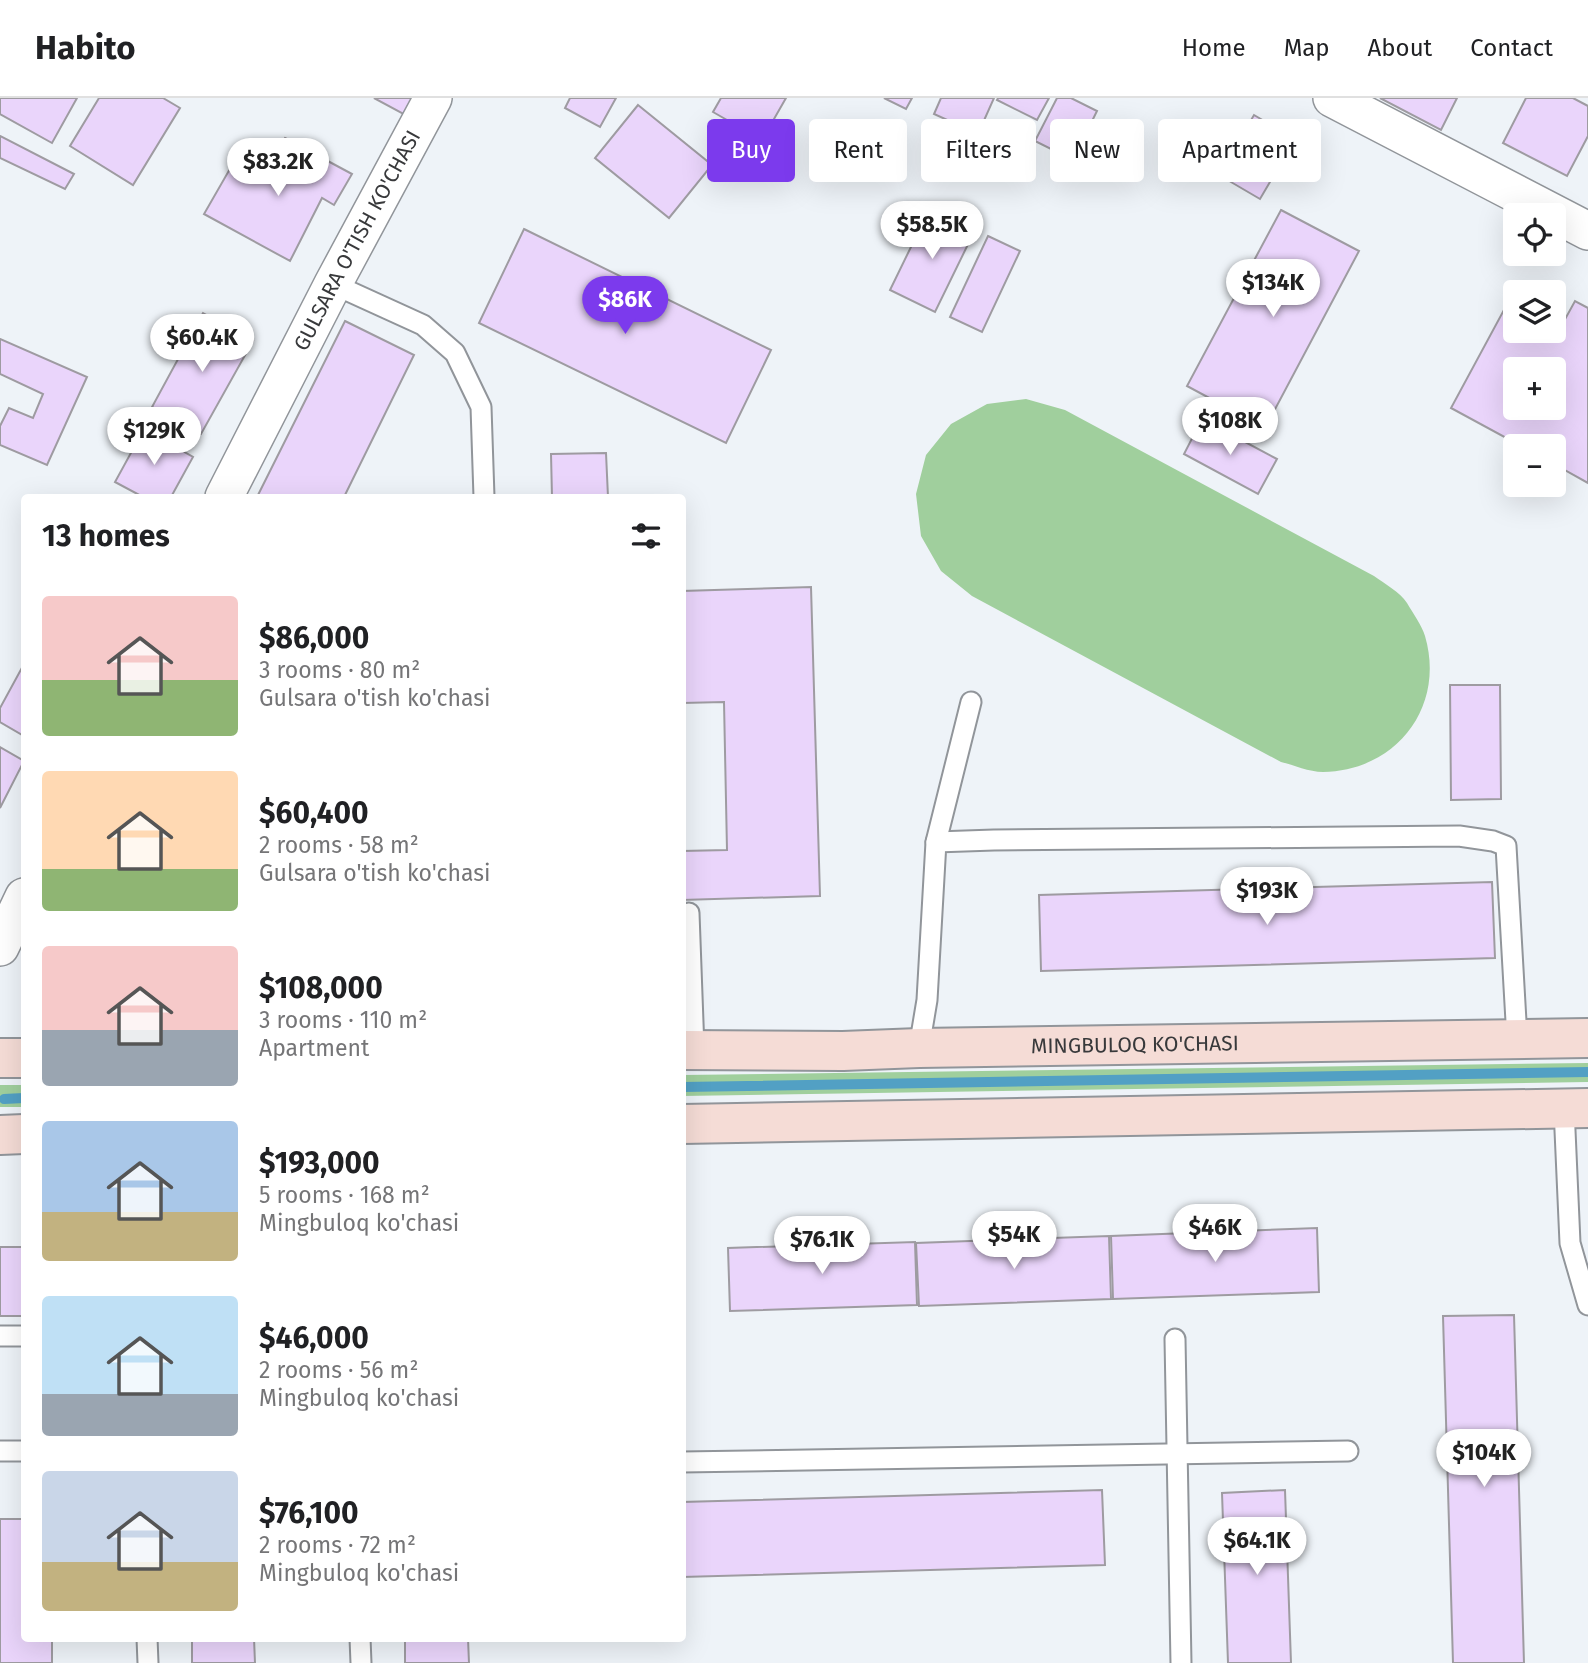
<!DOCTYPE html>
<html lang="en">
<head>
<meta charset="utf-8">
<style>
	body { margin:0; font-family:"Fira Sans",sans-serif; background:#f2f2f2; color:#202124; height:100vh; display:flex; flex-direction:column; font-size:26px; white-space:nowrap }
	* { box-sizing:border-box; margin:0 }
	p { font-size:23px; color:#757577 }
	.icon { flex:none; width:38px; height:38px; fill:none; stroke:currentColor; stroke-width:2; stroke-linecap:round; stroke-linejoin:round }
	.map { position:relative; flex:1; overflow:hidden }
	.panel { position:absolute; left:21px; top:396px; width:665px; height:1148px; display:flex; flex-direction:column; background:#fff; border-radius:7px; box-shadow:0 7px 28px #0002 }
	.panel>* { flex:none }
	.banner { position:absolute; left:707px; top:21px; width:665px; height:63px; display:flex; gap:14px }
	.fabs { position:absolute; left:1503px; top:105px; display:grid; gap:14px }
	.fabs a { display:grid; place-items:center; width:63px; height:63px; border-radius:7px; background:#fff; box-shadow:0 7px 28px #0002; font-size:35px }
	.price { position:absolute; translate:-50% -60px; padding:0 16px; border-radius:24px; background:#fff; color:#222; font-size:23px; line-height:46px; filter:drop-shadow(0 2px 4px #0008) }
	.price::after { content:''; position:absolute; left:50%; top:42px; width:21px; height:16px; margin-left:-10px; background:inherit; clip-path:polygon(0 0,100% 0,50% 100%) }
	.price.current { background:#7c3aed; color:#fff }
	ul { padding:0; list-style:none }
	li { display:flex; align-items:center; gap:21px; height:175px; padding:0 21px }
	li span { display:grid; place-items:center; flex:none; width:196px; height:140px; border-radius:7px; color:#555 }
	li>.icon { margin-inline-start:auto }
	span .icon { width:84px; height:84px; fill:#fffc; stroke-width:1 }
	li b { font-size:30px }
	h2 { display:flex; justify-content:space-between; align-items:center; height:84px; padding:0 21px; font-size:30px }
	.tag { padding:0 24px; border-radius:7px; background:#fff; box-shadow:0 7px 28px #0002; font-size:24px; line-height:63px }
	.tag.current { background:#7c3aed; color:#fff }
	header { display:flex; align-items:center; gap:42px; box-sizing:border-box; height:98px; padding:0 35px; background:#fff; border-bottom:2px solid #e0e0e0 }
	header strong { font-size:33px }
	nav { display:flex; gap:38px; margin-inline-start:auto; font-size:24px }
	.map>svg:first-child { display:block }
</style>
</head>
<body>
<header>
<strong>Habito</strong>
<nav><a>Home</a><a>Map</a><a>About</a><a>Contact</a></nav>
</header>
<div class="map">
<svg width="1588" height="1565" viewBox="0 0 1588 1565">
	<rect width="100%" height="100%" fill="#eef3f8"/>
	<!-- green -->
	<g fill="#a0cf9d">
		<path d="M1026,301L1065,312L1374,478C1385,486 1400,494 1407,505C1413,515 1422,528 1425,538C1446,610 1395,673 1323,674C1309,674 1294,667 1281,664L972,498L941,473L921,438L916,396L926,357L951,326L987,306Z"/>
		<path d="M1588,965V984L682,998L683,977Z"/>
		<rect x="0" y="987" width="24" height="22"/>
	</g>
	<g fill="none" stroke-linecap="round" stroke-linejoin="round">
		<!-- stream -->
		<g stroke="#52a0c4" stroke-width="10">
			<path d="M682,989L1588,974"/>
			<path d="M4,1001L24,1000"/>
		</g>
	</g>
	<!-- building -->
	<g fill="#ead5fb" stroke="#9e9ba1" stroke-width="2" fill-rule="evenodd">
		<path d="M0,0H77L52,45L0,16Z"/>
		<path d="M99,0H163L180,10L133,87L70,48Z"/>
		<path d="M374,0H419L409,19Z"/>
		<path d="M570,0H616L600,29L565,10Z"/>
		<path d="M721,0H786L762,42L713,14Z"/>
		<path d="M884,0H912L906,11Z"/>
		<path d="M941,0H994L978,36L934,16Z"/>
		<path d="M998,0H1049L1037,22L997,2Z"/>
		<path d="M1057,0H1071L1097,13L1073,62L1035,43Z"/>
		<path d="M1380,0H1457L1441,32Z"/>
		<path d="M1526,0H1573L1588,8V38L1567,78L1503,45Z"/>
		<path d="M638,7L712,67L669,120L595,60Z"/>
		<path d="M1254,17L1295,41L1260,101L1219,77Z"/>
		<path d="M0,38L74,76L65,91L0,60Z"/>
		<path d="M285,40L352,76L334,107L322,100L290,163L204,116L231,69L258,84Z"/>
		<path d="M929,112L974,134L935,214L890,192Z"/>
		<path d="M1281,112L1359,153L1265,330L1187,288Z"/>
		<path d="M524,131L771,252L726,345L479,225Z"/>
		<path d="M988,138L1020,153L982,234L950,219Z"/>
		<path d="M1512,197L1516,199V233H1554V220L1563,225L1575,203L1588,210V385L1554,366V348H1521L1451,310ZM1516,271H1554V310H1516Z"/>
		<path d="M203,215L253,243L201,336L152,309Z"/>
		<path d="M345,223L414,257L344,399H257Z"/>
		<path d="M0,241L87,279L47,367L0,347V328L9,310L33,320L43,296L0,276Z"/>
		<path d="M1202,321L1277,361L1258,396L1184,356Z"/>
		<path d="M144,331L193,359L171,399H143L115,384Z"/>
		<path d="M606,355L608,399H552L551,356Z"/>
		<path d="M811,489L820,798L682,802V753L727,752L724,604L682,605V493Z"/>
		<path d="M24,566V638L0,624V610Z"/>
		<path d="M1450,587H1500L1501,701L1451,702Z"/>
		<path d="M0,649L24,663L0,710Z"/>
		<path d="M1492,784L1495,860L1041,873L1039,797Z"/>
		<path d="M1317,1130L1319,1194L1113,1201L1111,1138Z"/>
		<path d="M1109,1138L1111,1201L919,1208L916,1145Z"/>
		<path d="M915,1144L917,1207L730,1213L728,1150Z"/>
		<rect x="0" y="1149" width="24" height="69"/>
		<path d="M1514,1217L1524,1565H1453L1443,1218Z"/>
		<path d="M1102,1392L1105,1467L682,1479V1404Z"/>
		<path d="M1285,1392L1291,1565H1228L1222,1395Z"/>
		<path d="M0,1421H24V1540H52V1565H0Z"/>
		<path d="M192,1540H254L255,1565H192Z"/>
		<path d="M405,1540H468L469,1565H405Z"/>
	</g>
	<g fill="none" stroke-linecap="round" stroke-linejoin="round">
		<defs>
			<g id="service">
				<path d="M333,186L423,227L455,255L481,309L484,399"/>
				<path d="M936,744L971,604"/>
				<path d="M689,815L694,952"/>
				<path d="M919,950L927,902L936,744L994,742L1459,738L1493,743L1506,748L1517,941"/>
				<path d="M1564,1010L1570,1145L1588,1207"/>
				<path d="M0,1238H24"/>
				<path d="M1175,1241L1181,1565"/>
				<path d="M0,1353H24"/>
				<path d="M682,1364L1348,1353"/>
				<path d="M147,1540L148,1565"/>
				<path d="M360,1540L361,1565"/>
			</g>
			<g id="minor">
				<path d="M1332,0L1588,133"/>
				<path id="s1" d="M224,399L333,186L433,0"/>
				<path d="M0,849L24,799"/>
			</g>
			<g id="secondary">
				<path id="s2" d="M682,952L843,953L919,950L1588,940"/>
				<path d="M0,960H24"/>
				<path d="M682,1026L1588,1010"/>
				<path d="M0,1037L24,1036"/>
			</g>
		</defs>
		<!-- service casing -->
		<use href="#service" stroke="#91959a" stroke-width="23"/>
		<!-- minor casing -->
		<use href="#minor" stroke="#91959a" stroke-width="40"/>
		<!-- secondary casing -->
		<use href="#secondary" stroke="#91959a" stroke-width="42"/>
		<!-- service -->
		<use href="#service" stroke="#fff" stroke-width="19"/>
		<!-- minor -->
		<use href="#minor" stroke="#fff" stroke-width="37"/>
		<!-- secondary -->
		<use href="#secondary" stroke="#f5dcd6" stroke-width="38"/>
	</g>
	<g text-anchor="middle" stroke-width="6" stroke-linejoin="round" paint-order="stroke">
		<!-- street labels -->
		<g font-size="21" fill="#38393b" stroke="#eef3f8">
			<text dy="7" stroke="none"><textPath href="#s1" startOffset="289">GULSARA O'TISH KO'CHASI</textPath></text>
			<text dy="7" stroke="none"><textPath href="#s2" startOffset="453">MINGBULOQ KO'CHASI</textPath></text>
		</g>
	</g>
</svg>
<div class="fabs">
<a><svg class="icon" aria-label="locate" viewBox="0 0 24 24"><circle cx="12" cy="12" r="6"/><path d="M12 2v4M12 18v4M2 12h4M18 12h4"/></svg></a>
<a><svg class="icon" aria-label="layers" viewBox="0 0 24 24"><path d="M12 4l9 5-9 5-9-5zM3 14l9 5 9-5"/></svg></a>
<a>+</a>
<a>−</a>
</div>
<b class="price" style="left:278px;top:100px">$83.2K</b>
<b class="price" style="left:932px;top:163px">$58.5K</b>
<b class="price" style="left:1273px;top:221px">$134K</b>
<b class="price current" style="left:625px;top:238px">$86K</b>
<b class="price" style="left:202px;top:276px">$60.4K</b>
<b class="price" style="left:1230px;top:359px">$108K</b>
<b class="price" style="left:154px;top:369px">$129K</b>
<b class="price" style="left:1267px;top:829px">$193K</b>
<b class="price" style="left:1215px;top:1166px">$46K</b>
<b class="price" style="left:1014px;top:1173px">$54K</b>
<b class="price" style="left:822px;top:1178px">$76.1K</b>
<b class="price" style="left:1484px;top:1391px">$104K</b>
<b class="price" style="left:1257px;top:1479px">$64.1K</b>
<div class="banner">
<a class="tag current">Buy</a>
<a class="tag">Rent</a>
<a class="tag">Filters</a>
<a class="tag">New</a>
<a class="tag">Apartment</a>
</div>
<section class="panel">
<h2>13 homes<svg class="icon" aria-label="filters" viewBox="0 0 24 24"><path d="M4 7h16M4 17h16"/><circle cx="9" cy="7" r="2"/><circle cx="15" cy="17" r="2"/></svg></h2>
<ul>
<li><span style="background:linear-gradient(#f6c9c9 60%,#8fb573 0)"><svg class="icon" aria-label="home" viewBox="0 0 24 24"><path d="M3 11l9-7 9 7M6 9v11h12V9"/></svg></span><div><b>$86,000</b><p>3 rooms · 80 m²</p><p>Gulsara o'tish ko'chasi</p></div></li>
<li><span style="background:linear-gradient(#ffd9b3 70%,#8fb573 0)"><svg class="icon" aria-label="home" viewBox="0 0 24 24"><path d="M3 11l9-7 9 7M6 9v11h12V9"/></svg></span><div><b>$60,400</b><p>2 rooms · 58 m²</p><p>Gulsara o'tish ko'chasi</p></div></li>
<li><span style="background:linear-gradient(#f6c9c9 60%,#9aa5b1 0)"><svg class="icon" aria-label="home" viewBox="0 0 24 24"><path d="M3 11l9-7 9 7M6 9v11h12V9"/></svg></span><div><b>$108,000</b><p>3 rooms · 110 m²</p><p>Apartment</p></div></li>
<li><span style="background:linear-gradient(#a9c7e8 65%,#c2b280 0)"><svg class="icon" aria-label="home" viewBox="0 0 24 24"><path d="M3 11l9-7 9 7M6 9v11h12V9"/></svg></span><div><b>$193,000</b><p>5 rooms · 168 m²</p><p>Mingbuloq ko'chasi</p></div></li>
<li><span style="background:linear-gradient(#bfe0f5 70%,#9aa5b1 0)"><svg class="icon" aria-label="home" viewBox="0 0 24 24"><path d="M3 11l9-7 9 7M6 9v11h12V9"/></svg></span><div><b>$46,000</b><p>2 rooms · 56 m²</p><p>Mingbuloq ko'chasi</p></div></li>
<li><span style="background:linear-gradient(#c9d6e8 65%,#c2b280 0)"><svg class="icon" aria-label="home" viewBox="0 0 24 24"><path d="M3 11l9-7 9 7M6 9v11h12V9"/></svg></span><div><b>$76,100</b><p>2 rooms · 72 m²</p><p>Mingbuloq ko'chasi</p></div></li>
</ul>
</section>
</div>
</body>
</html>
